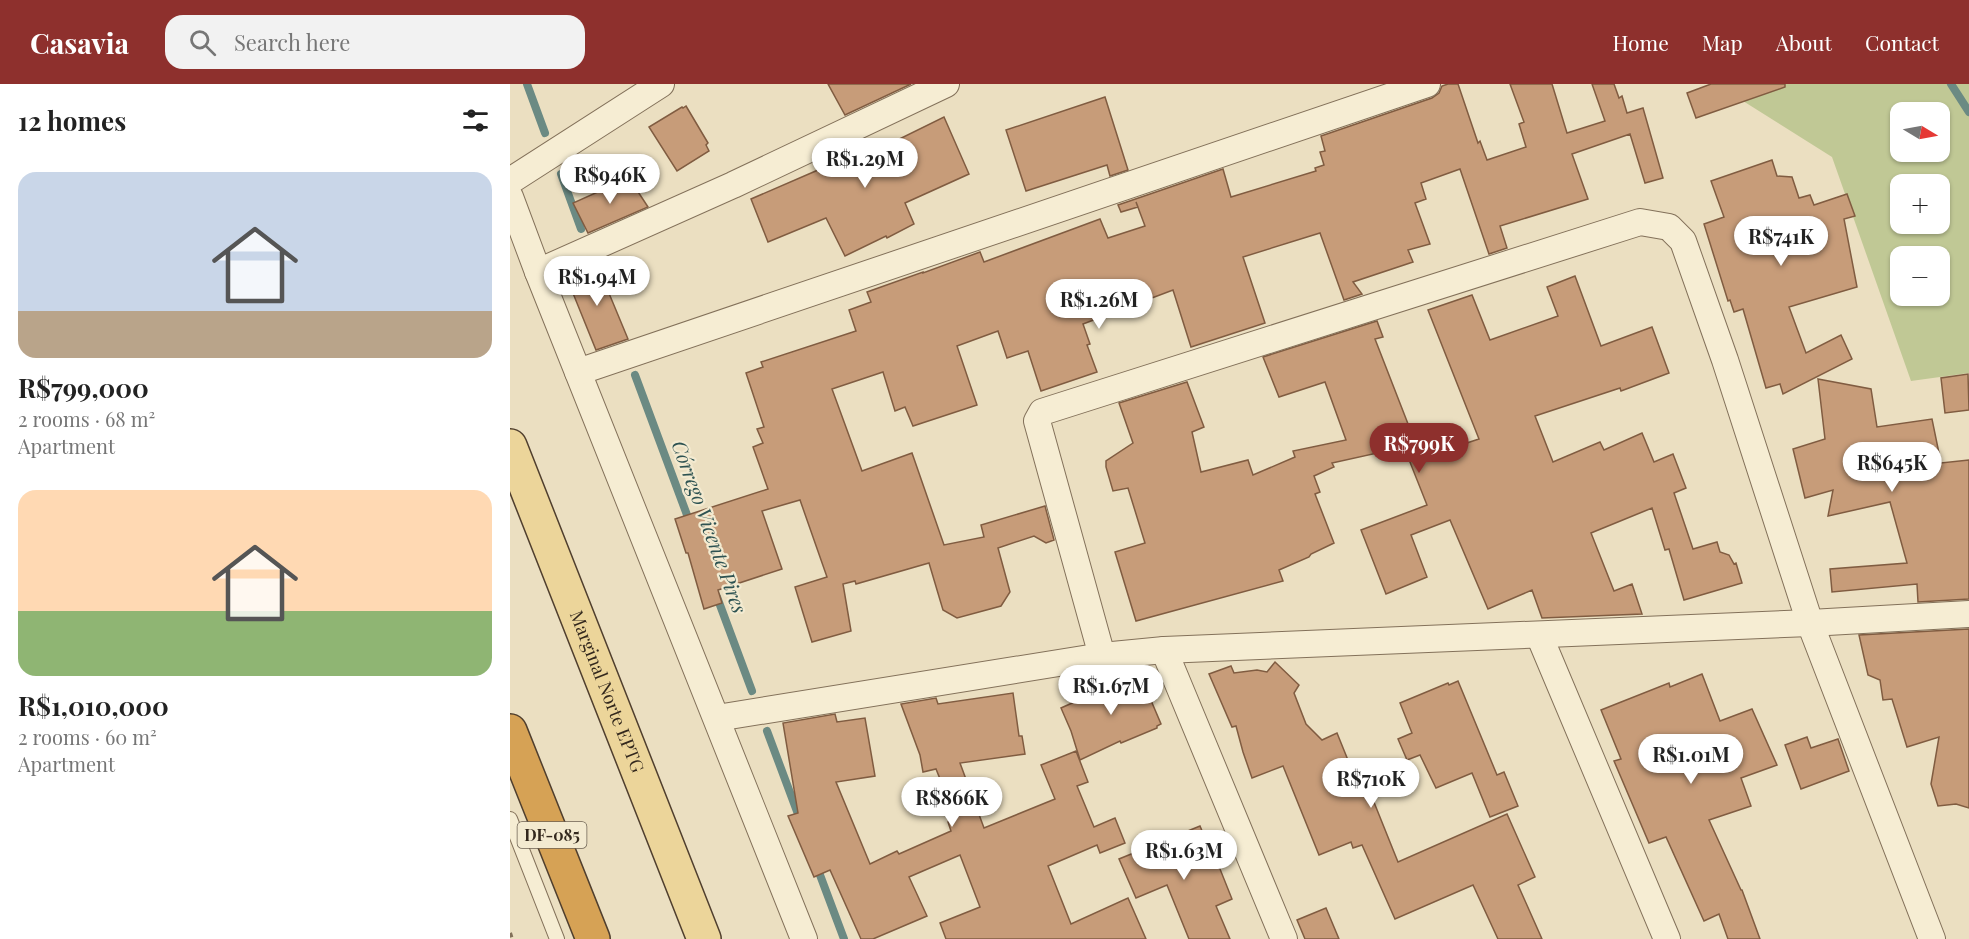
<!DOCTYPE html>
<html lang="en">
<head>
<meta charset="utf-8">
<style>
	body { margin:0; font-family:"Playfair Display",serif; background:#f2f2f2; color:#222; height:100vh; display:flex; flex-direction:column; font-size:22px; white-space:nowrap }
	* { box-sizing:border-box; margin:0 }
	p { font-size:20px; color:#767676 }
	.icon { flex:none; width:33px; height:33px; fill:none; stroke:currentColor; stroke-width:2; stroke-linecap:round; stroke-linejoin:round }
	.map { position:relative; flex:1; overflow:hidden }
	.drawer { display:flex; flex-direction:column; background:#fff; width:510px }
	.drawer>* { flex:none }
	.needle { width:39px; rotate:100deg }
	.tools { position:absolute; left:1380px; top:18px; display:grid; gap:12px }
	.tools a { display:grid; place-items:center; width:60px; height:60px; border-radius:12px; background:#fff; box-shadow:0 2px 4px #0004; font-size:30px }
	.price { position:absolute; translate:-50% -51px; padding:0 14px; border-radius:21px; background:#fff; color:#222; font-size:20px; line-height:39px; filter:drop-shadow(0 2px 3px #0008) }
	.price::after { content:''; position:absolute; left:50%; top:36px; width:18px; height:14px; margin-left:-9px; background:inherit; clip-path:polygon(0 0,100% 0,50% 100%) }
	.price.current { background:#8e302d; color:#fff }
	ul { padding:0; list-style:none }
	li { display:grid; align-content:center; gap:12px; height:318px; padding:0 18px }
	li span { display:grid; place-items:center; height:186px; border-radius:18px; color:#555 }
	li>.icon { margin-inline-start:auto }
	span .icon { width:108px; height:108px; fill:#fffc; stroke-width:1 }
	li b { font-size:26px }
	h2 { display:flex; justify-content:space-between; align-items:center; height:72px; padding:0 18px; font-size:26px }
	header { display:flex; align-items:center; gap:36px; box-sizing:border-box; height:84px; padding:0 30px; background:#8e302d; color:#fff }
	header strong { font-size:28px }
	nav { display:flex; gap:33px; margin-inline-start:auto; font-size:21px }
	.search { width:420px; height:54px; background:#f2f2f2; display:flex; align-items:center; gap:15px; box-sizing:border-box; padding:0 21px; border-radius:18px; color:#767676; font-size:22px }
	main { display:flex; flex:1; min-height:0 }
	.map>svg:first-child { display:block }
</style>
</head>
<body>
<header>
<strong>Casavia</strong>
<div class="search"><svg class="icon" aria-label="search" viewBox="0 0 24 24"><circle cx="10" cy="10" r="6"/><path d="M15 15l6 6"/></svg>Search here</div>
<nav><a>Home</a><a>Map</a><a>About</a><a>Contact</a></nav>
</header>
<main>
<section class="drawer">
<h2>12 homes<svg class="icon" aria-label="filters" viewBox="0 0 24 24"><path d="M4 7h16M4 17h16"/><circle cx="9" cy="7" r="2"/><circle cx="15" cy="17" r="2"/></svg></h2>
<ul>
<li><span style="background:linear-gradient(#c9d6e8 75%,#b9a48a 0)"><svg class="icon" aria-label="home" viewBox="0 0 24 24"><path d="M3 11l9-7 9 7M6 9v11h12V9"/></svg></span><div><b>R$799,000</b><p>2 rooms · 68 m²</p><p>Apartment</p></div></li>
<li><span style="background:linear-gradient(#ffd9b3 65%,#8fb573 0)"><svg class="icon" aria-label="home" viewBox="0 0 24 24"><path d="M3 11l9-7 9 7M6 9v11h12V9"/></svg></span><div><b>R$1,010,000</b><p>2 rooms · 60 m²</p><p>Apartment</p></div></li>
</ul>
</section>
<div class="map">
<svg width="1459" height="855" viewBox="0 0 1459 855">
	<rect width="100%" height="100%" fill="#ebdfc1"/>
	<!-- green -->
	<path fill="#c0c895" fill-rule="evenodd" d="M1206,0H1459V289L1401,297L1322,73ZM1390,28H1430V68H1390ZM1390,100H1430V140H1390ZM1390,172H1430V212H1390Z"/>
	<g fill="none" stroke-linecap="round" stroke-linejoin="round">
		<!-- stream -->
		<g stroke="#6b8a83" stroke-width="8">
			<path d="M17,0L35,49"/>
			<path d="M1441,0L1459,28"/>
			<path d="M51,90L71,145"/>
			<path d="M125,291L180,439"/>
			<path d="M207,513L242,607"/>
			<path d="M257,647L291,738"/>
			<path d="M307,783L334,855"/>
		</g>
	</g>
	<!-- building -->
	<g fill="#c79c79" stroke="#805c41" stroke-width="1.5">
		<path d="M318,0H401L335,31Z"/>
		<path d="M938,0H948L968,59L970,57L977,76L1016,63L1009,40L1014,38L1000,0H1042L1057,49L1095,37L1082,0H1104L1109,14L1112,12L1117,29L1133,24L1153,94L1135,99L1120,50L1062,70L1078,115L990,142L997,164L979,170L950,85L911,99L916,115L905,119L920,160L898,166L903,178L843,198L852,210L834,216L810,149L733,173L755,239L681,263L663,206L573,240L580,260L577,261L587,288L531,307L518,267L497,274L488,247L447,262L467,321L403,342L395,323L385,327L373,288L322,305L352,387L402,369L434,461L474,453L471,441L535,422L544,456L536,459L524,452L488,464L500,508L491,522L447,534L433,526L419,479L346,500L345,497L333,500L341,547L302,558L285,503L317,493L290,416L252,427L272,485L208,506L212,519L194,525L178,469H176L165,435L258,405L243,363L253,359L247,345L254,343L236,289L253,283L251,278L346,247L339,226L361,218L357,208L413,188V189L470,168L474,178L590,135L598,154L635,142L626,118L628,123L611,128L608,121L713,85L721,113L806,87L805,84L814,81L810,68L815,67L811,52L922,14L929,9L932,2Z"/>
		<path d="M1201,0H1275V3L1186,34L1177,9Z"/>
		<path d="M595,13L618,86L600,92L597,81L516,107L496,46Z"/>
		<path d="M176,22L198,59L196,61L199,67L167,87L139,43L172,23L173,24Z"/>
		<path d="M434,33L459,90L395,119L404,140L377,154L376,152L335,172L316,134L258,158L241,115L308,86L305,79L349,58L355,72Z"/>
		<path d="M1262,76L1267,92L1282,93L1289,114L1300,111L1304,121L1337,110L1345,132L1334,135L1347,203L1279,223L1296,269L1331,251L1342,275L1273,310L1270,300L1256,304L1233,225L1224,228L1220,216L1218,217L1194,140L1214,133L1201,97Z"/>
		<path d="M119,94L138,123L78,149L63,119Z"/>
		<path d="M86,178L118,255L86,266L56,192Z"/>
		<path d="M1065,192L1091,262L1142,243L1159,289L1111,307L1110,304L1025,332L1043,378L1090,358L1094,366L1132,349L1144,378L1163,370L1176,404L1164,409L1183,465L1207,458L1210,468L1219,471L1224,480L1226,479L1232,499L1174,516L1159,465L1155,466L1142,424L1081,449L1104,507L1122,500L1132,530L1032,534L1022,506L978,525L940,436L901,451L917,493L876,510L851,446L917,421L894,363L822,379L824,383L804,392L810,408L805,410L824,459L801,470L799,473L769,486L773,497L626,537L605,468L635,459L618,404L603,407L596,383V377L623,359L609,319L677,298L694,343L682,348L691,388L738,376L743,391L785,373L783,367L836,356L815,298L769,313L753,273L867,237L873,253L865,255L900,345L913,340L926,369L969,355L918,226L962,211L980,256L1048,232L1037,203Z"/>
		<path d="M1458,290L1459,326L1435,329L1431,294Z"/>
		<path d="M1308,295L1361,305L1367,343L1422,335L1431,379L1459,376V515L1408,518L1407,500L1322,508L1320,485L1397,479L1380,418L1318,432L1323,406L1295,414L1283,365L1315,355Z"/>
		<path d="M1459,545V724L1446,720L1428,722L1421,700L1429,653L1397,663L1382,615L1373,616L1370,596L1358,591L1349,551Z"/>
		<path d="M765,578L789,601L784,609L796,640L812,656L827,649L844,691L851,686L888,778L997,730L1025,793L1008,801L1032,855H988L963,801L885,835L852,761L843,764L841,758L809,771L773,682L742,694L733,668L726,642L722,643L699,590L721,582L724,589L747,586L757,588Z"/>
		<path d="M1192,590L1210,637L1242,625L1267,681L1231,694L1241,722L1199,736L1231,806H1232L1250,855H1218L1209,830L1194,837L1156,753L1139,759L1104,677L1111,675L1091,626L1159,599L1160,603Z"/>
		<path d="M612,592L615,597L625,592L626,595L631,593L651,640L647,642V644L611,659L610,657L570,676L561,647L551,624L596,604L595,599Z"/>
		<path d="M948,597L987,691L994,688L1008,722L980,733L962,689L926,704L910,671L897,676L888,655L902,649L890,619L938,599L939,601Z"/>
		<path d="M503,609L509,652H512L515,670L450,679L474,744L545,715L531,681L566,667L578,698L567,702L584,743L605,734L615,759L590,769L587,761L538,782L561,840L618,814L636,855H436L430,839L470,823L450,771L399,793L417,832L363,855H351L320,786L304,793L278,732L288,729L273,639L325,630L327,638L355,634L365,692L326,698L360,780L387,767L389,770L441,747L438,738L446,735L426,685L413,688L410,671L391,620L426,614L428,620Z"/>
		<path d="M1297,653L1301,664L1328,655L1339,687L1291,705L1275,661Z"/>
		<path d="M690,742L700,766L702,765L722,815L706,822L720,855H679L657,801L626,814L609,775Z"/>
		<path d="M816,824L829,855H795L787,836Z"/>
	</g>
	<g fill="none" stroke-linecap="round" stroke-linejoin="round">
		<defs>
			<path id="service" d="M0,735L47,855"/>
			<g id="minor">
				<path d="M0,97L151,0"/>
				<path d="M0,113L28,188L294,855"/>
				<path d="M28,188L223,101L436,0"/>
				<path d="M68,288L917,0"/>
				<path d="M1029,551L1157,855"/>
				<path d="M654,566L774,855"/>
				<path d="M592,572L527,337L532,328L1130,138L1159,143L1173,157L1215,276L1300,539L1422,855"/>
				<path d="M207,634L592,572L654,566L1300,539L1459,530"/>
			</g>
			<g id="primary">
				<path id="s1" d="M0,362L194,855"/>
			</g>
			<path id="motorway" d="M0,647L83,855"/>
		</defs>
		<!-- service casing -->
		<use href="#service" stroke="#83715a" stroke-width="16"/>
		<!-- minor casing -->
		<use href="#minor" stroke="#83715a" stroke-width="28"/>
		<!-- primary casing -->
		<use href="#primary" stroke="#503f2e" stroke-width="36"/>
		<!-- motorway casing -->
		<use href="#motorway" stroke="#503f2e" stroke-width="36"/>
		<!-- path -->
		<path stroke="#83715a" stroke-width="4" stroke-dasharray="4.5 3" stroke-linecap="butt" d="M0,849L2,855"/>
		<!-- service -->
		<use href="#service" stroke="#f6edd3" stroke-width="14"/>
		<!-- minor -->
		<use href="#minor" stroke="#f6edd3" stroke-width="26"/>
		<!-- primary -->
		<use href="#primary" stroke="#ecd59a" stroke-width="33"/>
		<!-- motorway -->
		<use href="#motorway" stroke="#d6a255" stroke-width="33"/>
	</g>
	<g text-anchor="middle" stroke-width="4.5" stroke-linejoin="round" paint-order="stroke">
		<!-- shield labels -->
		<rect fill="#f3ead0" stroke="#6d6253" stroke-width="1.5" x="7.5" y="738" width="69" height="26" rx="4.5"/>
		<g font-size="16" font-weight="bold" fill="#33281d">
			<text x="42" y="757">DF-085</text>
		</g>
		<!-- street labels -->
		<g font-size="18" fill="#33281d" stroke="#f3ead0">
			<text dy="6" stroke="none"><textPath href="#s1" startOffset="264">Marginal Norte EPTG</textPath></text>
		</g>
		<!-- water labels -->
		<g font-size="20" font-style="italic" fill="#2d5251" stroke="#f3ead0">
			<text transform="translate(199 443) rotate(70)" y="7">Córrego Vicente Pires</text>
		</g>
	</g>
</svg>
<div class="tools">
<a><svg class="needle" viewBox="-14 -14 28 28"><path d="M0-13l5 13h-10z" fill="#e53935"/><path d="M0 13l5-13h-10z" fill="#767676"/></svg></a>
<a>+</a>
<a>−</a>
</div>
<b class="price" style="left:355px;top:105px">R$1.29M</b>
<b class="price" style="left:100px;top:121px">R$946K</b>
<b class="price" style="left:1271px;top:183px">R$741K</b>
<b class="price" style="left:87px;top:223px">R$1.94M</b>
<b class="price" style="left:589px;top:246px">R$1.26M</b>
<b class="price current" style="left:909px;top:390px">R$799K</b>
<b class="price" style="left:1382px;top:409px">R$645K</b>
<b class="price" style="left:601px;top:632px">R$1.67M</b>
<b class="price" style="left:1181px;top:701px">R$1.01M</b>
<b class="price" style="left:861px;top:725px">R$710K</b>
<b class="price" style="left:442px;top:744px">R$866K</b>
<b class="price" style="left:674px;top:797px">R$1.63M</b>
</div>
</main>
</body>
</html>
